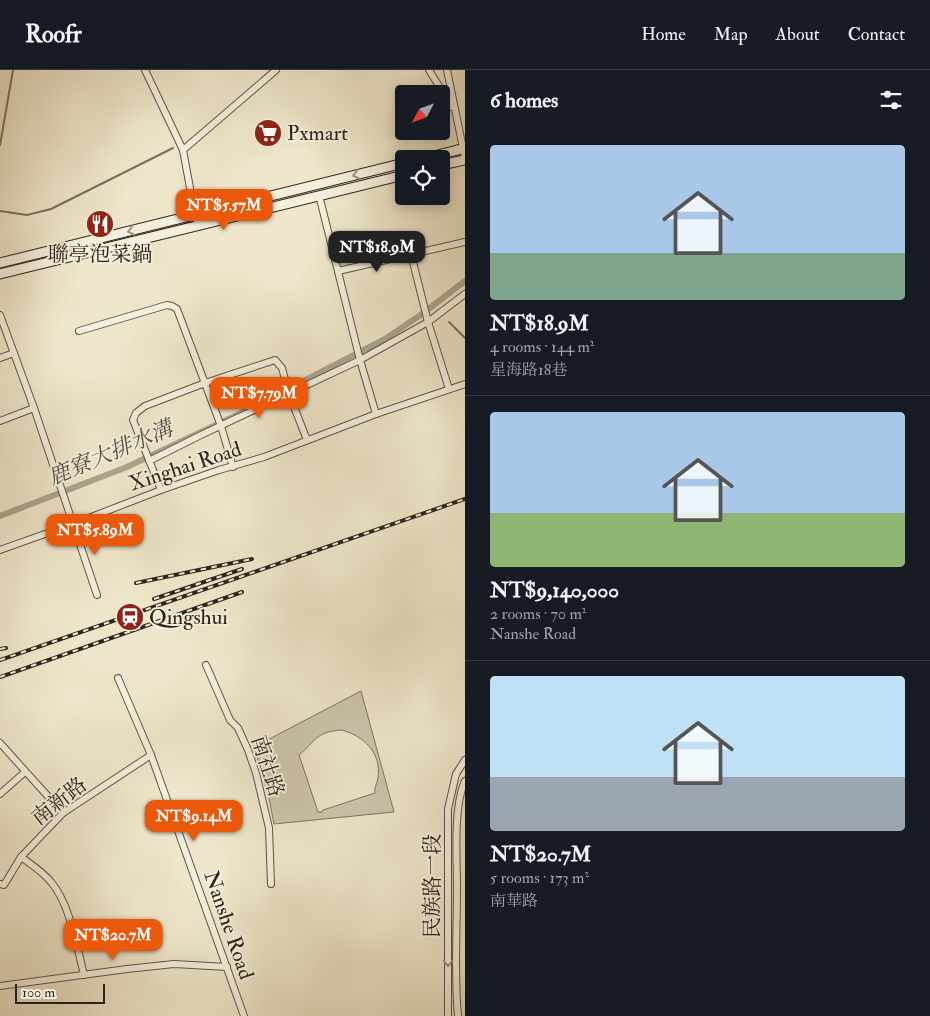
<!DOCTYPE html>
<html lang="en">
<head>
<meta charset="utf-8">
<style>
	body { margin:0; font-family:"IM FELL Double Pica","Noto Serif TC",serif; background:#20242c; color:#f1f3f6; height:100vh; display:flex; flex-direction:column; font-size:19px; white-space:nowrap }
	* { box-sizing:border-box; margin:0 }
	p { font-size:16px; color:#9ea1a6 }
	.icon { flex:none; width:28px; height:28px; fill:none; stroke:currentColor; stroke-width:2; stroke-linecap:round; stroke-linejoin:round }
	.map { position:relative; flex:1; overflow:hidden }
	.drawer { display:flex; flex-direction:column; background:#171b24; width:465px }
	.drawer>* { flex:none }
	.needle { width:32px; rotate:229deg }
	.tools { position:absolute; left:395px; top:15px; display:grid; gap:10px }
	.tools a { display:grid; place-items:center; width:55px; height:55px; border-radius:5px; background:#171b24; box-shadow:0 2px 12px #0003; font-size:25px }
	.scale { position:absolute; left:15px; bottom:12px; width:90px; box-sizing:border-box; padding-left:5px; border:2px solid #2c241a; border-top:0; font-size:14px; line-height:18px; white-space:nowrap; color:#2c241a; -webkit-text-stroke:4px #f4efdd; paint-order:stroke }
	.price { position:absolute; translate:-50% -42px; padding:0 11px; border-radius:10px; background:#ea580c; color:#fff; font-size:16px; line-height:32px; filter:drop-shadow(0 1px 2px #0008) }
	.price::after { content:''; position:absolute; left:50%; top:30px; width:15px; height:11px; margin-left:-8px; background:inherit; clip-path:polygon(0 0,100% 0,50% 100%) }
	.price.active { background:#222; color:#fff }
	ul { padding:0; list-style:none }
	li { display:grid; align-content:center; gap:10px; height:265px; padding:0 25px }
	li+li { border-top:1px solid #363941 }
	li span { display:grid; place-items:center; height:155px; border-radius:5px; color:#555 }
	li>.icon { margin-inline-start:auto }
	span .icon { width:90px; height:90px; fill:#fffc; stroke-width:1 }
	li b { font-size:21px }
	h2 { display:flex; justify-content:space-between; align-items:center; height:60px; padding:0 25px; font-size:21px }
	header { display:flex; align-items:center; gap:30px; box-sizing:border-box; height:70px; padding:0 25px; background:#171b24; border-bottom:1px solid #363941 }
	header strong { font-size:24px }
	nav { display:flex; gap:28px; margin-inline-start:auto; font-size:18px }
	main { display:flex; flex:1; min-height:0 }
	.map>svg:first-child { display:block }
</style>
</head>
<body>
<header>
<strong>Roofr</strong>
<nav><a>Home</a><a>Map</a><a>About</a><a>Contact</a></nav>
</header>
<main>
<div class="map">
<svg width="465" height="946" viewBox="0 0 465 946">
	<rect width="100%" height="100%" fill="#eee6ca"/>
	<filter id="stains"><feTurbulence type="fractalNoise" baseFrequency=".004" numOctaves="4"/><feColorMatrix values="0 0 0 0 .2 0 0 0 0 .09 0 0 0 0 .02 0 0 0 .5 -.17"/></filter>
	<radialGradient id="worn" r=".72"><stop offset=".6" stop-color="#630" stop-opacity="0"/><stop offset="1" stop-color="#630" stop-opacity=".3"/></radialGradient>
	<!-- green -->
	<path fill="#cdc5ac" stroke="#7c7463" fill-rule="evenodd" d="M361,621L394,742L274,754L268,723L254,677ZM341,660C363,665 382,683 378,708C377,713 374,718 375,723L323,740L322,742H318L299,685C316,671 315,662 341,660Z"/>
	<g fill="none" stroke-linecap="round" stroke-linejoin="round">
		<!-- stream -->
		<g stroke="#797160" stroke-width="2">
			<path d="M0,75L13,0"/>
			<path d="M0,141L27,145L51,139L173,78"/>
			<path d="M449,252L465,268"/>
		</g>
		<!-- canal -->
		<path stroke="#aca48e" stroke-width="6" d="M0,446L127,397L239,344L385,269L422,244L465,211"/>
		<defs>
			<g id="street">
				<path d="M145,0L183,80L195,145L198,155"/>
				<path d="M429,0L452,37"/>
				<path d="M447,0L465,88"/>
				<path d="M183,80L276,0"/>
				<path d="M319,125L360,290L376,344"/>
				<path d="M411,184L428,252L449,319"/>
				<path d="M338,201L465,172"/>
				<path d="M0,245L34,338L97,525"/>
				<path d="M79,261L167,235L172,236L177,239L221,356L233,397"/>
				<path d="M0,288L14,283"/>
				<path d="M0,351L34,338"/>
				<path d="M149,391L201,365L360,290L428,252L465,224"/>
				<path d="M161,420L133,350L136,343L145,336L205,313L275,290L282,298L289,324L307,370"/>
				<path d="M0,480L73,454L161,420L219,400L264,387L376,344L465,314"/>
				<path d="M206,595L230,650L238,658L248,680L256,703L269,758L271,814"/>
				<path d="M118,608L151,685L244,946"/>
				<path d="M0,673L63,743"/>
				<path d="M0,724L25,702"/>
				<path d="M21,787C32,795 43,802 51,812C70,834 77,877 84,905"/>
				<path d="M0,814L4,815L21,787L63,743L151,685"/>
				<path d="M0,916L127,899L174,894L227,897"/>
				<path d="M448,946V739L456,704L465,690"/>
				<path d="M458,946C454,904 457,861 457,818C457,789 453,737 465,711"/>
			</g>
			<g id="secondary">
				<path d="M422,89L465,78"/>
				<path d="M441,95L465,90"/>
				<path d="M0,193L404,93"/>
				<path d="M0,204L404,105"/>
			</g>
		</defs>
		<!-- street casing -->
		<use href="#street" stroke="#5c5446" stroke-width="8"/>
		<!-- secondary casing -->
		<use href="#secondary" stroke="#2c241a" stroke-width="11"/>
		<!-- street -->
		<use href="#street" stroke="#f4efdd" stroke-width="6"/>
		<!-- secondary -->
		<use href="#secondary" stroke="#f4efdd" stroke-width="9"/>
		<defs>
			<g id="rail">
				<path d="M136,513L252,489"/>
				<path d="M154,529L242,499"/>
				<path d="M0,579L6,578"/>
				<path d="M0,590L465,429"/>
				<path d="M0,607L242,522"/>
			</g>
		</defs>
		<!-- rail casing -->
		<use href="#rail" stroke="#2c241a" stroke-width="4"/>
		<!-- rail -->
		<use href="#rail" stroke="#f4efdd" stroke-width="2" stroke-dasharray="5.5" stroke-linecap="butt"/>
	</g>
	<!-- one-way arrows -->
	<defs><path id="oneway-chevron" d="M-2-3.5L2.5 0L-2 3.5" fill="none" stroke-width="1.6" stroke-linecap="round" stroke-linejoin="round" transform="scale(1.25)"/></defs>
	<g stroke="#9a9485">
		<use href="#oneway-chevron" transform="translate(356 105) rotate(166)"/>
		<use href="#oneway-chevron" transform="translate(131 161) rotate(166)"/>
		<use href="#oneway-chevron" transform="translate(448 893) rotate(90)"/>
	</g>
	<!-- icons -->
	<defs>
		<symbol id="supermarket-disc" viewBox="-11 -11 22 22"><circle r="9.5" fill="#8f2418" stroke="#f4efdd"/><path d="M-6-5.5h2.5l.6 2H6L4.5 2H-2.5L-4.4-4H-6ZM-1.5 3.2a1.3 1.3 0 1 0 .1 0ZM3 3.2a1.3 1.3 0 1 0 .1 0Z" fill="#fff"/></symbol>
		<symbol id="restaurant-disc" viewBox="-11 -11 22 22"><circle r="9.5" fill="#8f2418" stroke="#f4efdd"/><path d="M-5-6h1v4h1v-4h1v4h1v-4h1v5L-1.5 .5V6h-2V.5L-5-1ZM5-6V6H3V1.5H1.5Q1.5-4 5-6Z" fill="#fff"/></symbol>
		<symbol id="station-disc" viewBox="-11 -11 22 22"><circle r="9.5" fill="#8f2418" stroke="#f4efdd"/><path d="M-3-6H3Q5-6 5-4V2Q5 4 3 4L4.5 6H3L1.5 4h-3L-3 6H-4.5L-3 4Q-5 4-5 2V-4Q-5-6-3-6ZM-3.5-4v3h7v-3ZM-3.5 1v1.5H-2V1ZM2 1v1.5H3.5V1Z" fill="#fff"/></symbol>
	</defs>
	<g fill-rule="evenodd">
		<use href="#supermarket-disc" x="252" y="47" width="32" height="32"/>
		<use href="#restaurant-disc" x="84" y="138" width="32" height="32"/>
		<use href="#station-disc" x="114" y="531" width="32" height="32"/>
	</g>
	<g text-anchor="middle" stroke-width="4" stroke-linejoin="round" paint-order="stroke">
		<!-- poi labels -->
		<g font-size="21" fill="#2c241a" stroke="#f4efdd" text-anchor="start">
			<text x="287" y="70">Pxmart</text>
			<text x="100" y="191" text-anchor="middle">聯亭泡菜鍋</text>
			<text x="149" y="554">Qingshui</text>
		</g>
		<!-- street labels -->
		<g font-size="21" fill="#2c241a" stroke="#f4efdd">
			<text transform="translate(185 396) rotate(-18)" y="7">Xinghai Road</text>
			<text transform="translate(268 696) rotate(72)" y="7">南社路</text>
			<text transform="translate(59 731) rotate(-38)" y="7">南新路</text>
			<text transform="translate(432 816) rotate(-90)" y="7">民族路一段</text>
			<text transform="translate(229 855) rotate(71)" y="7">Nanshe Road</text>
		</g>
		<!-- water labels -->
		<g font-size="22" font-style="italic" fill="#595143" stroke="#f4efdd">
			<text transform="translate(110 382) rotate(-23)" y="8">鹿寮大排水溝</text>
		</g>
	</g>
	<rect width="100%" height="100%" filter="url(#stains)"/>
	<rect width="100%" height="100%" fill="url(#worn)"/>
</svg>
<div class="tools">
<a><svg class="needle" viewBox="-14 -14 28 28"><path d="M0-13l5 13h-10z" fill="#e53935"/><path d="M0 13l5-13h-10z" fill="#9ea1a6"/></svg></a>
<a><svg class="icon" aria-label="locate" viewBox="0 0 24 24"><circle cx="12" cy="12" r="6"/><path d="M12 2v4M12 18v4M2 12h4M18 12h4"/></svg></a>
</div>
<div class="scale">100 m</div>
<b class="price" style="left:224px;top:161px">NT$5.57M</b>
<b class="price active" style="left:377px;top:203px">NT$18.9M</b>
<b class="price" style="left:259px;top:349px">NT$7.79M</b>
<b class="price" style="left:95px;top:486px">NT$5.89M</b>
<b class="price" style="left:194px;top:772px">NT$9.14M</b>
<b class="price" style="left:113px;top:891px">NT$20.7M</b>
</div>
<section class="drawer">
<h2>6 homes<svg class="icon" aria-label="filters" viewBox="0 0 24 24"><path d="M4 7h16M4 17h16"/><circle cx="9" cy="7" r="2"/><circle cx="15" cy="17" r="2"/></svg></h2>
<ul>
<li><span style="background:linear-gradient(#a9c7e8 70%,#7fa58c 0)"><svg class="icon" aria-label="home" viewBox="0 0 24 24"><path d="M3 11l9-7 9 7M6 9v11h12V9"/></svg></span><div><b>NT$18.9M</b><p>4 rooms · 144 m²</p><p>星海路18巷</p></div></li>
<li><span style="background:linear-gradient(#a9c7e8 65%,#8fb573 0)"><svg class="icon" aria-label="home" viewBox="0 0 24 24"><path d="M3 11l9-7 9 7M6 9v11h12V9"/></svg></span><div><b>NT$9,140,000</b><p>2 rooms · 70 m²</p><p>Nanshe Road</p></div></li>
<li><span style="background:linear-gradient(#bfe0f5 65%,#9aa5b1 0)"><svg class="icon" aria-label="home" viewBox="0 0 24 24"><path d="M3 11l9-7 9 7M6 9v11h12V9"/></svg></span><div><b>NT$20.7M</b><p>5 rooms · 173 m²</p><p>南華路</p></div></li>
</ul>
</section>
</main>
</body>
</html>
